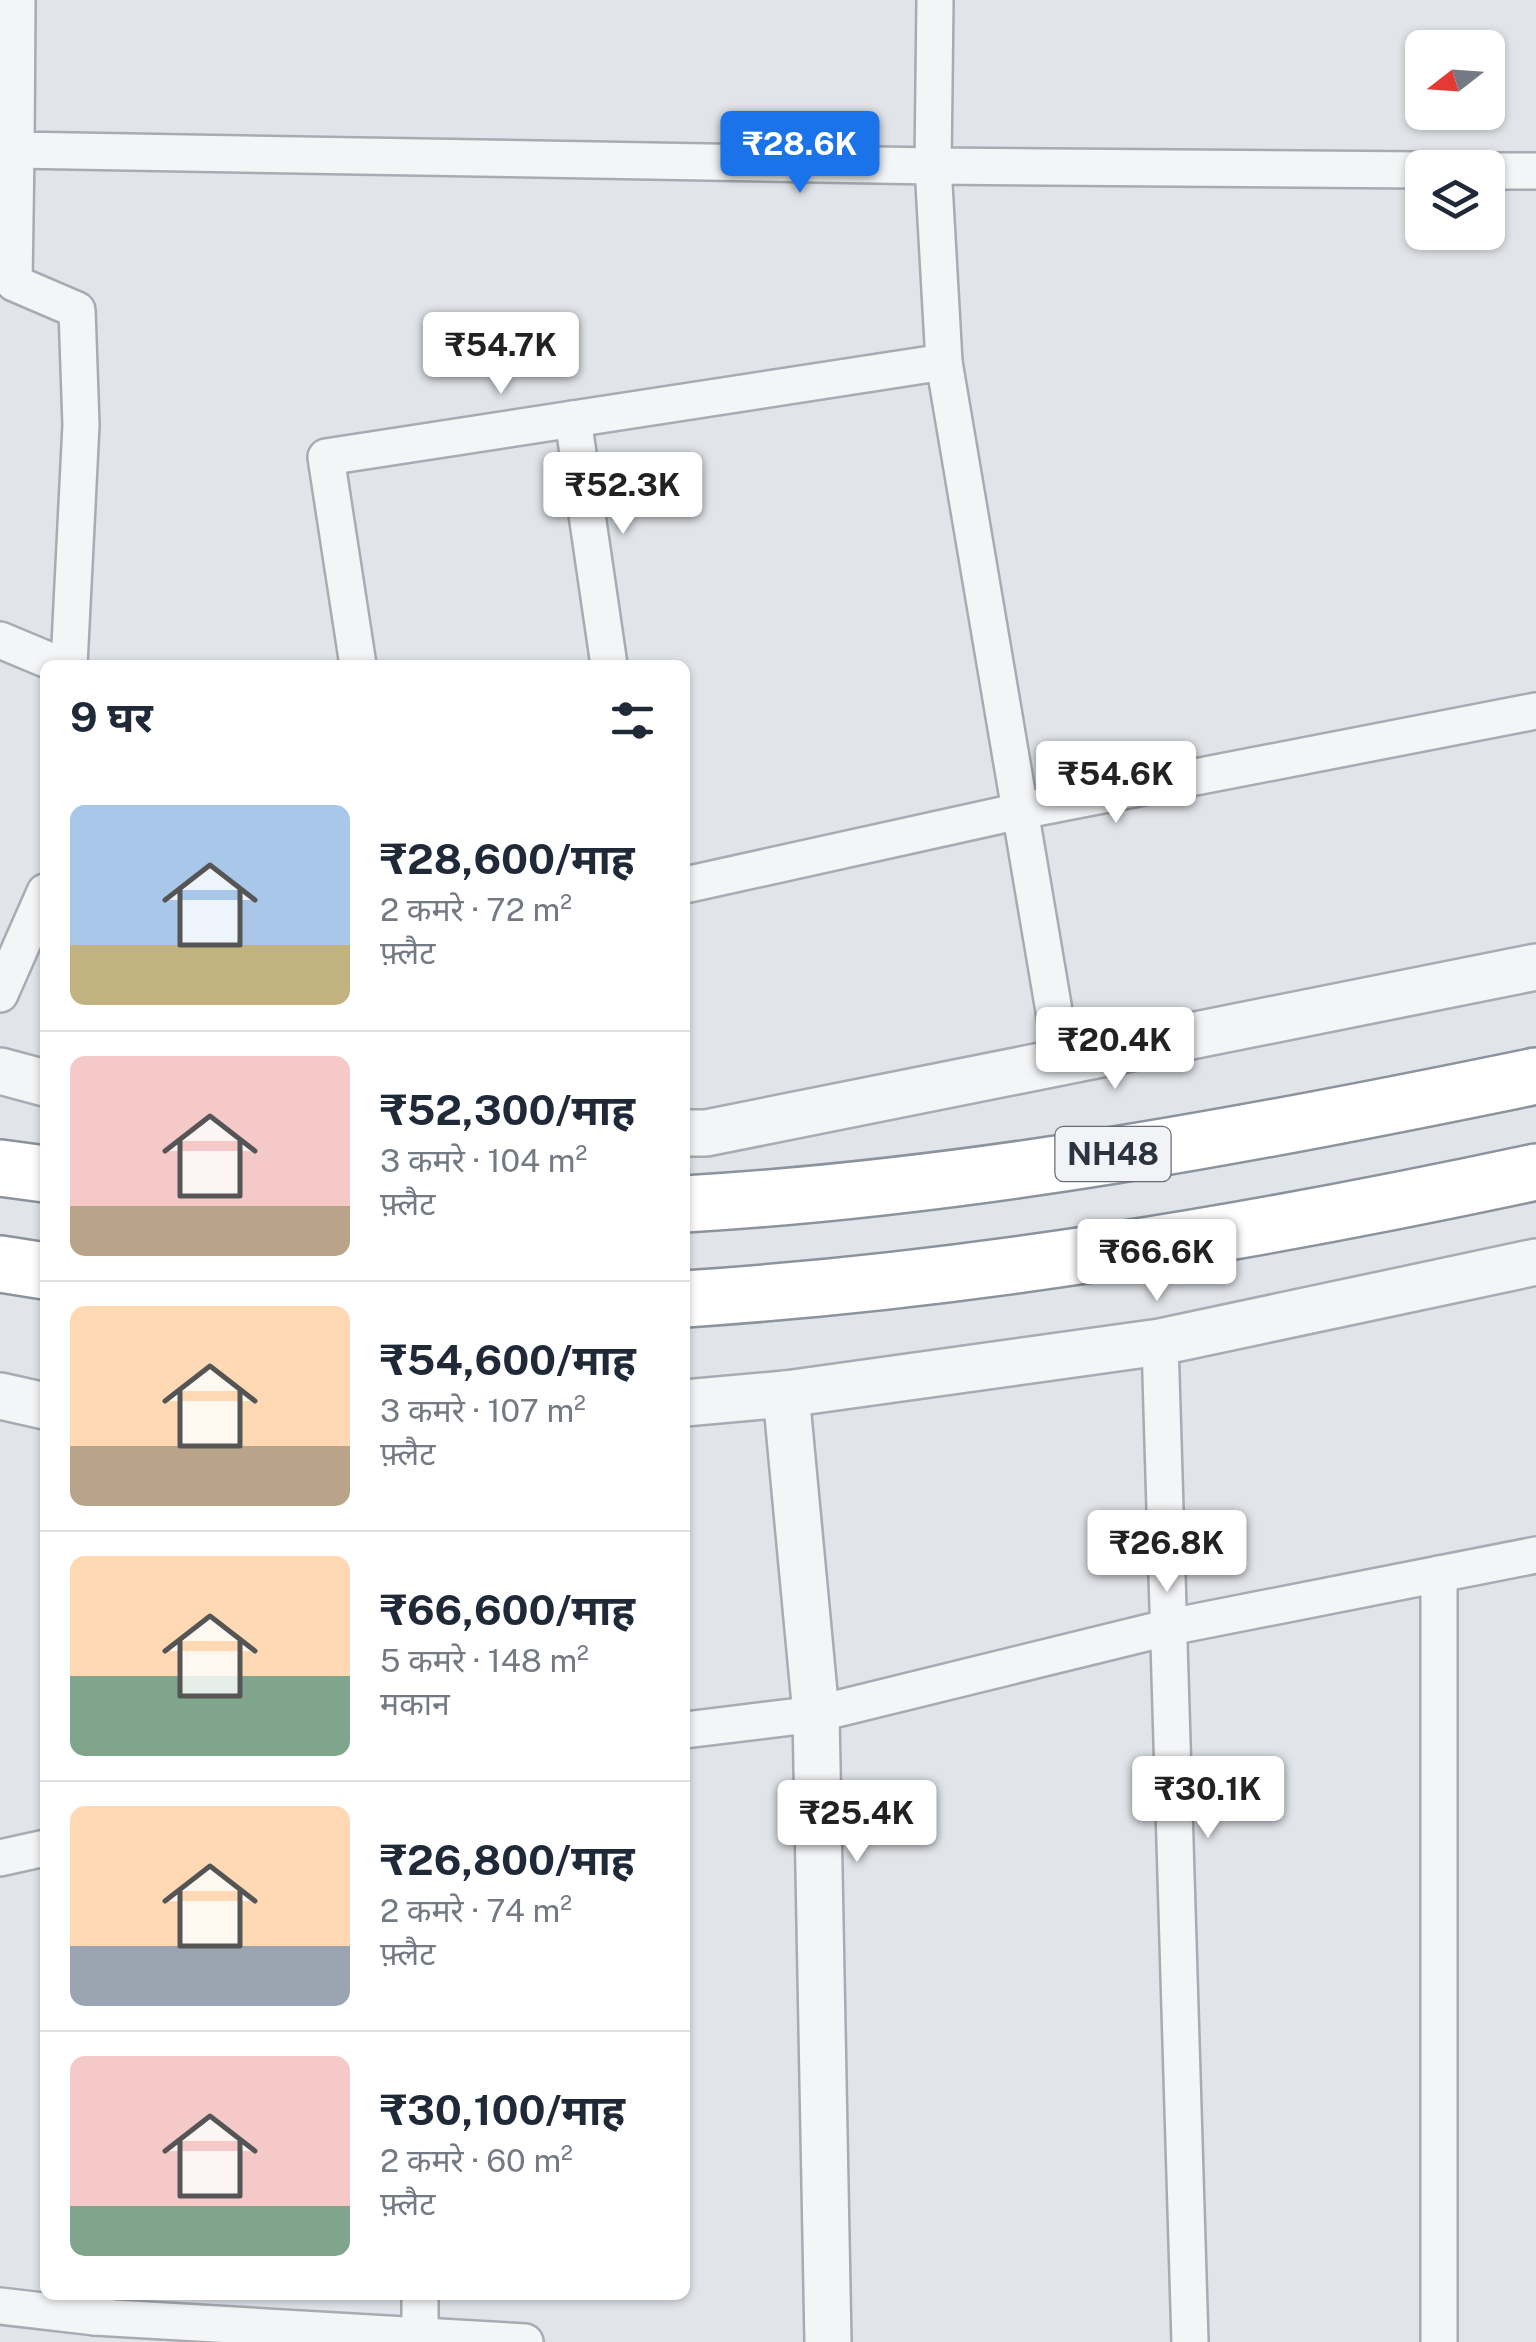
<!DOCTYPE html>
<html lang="hi">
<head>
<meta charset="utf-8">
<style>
	body { margin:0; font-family:"Public Sans","Noto Sans Devanagari",sans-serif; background:#f6f6f7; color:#1f2937; height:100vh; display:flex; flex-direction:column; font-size:38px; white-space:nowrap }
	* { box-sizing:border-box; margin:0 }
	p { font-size:32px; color:#747a83 }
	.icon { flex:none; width:55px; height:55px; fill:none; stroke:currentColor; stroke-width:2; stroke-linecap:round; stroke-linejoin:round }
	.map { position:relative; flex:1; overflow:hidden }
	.side { position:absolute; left:40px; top:660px; width:650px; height:1640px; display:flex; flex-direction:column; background:#fff; border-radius:15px; box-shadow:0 2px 8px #0004 }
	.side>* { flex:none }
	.needle { width:65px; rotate:253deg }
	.tools { position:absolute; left:1405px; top:30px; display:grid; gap:20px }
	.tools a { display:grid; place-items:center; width:100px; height:100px; border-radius:15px; background:#fff; box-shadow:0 2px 8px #0004; font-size:50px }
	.price { position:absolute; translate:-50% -85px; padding:0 22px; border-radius:10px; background:#fff; color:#222; font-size:32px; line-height:65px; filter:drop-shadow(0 2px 5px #0008) }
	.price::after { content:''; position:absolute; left:50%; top:60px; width:30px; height:22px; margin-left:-15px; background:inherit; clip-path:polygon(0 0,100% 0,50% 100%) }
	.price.active { background:#1a73e8; color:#fff }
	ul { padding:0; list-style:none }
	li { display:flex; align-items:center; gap:30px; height:250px; padding:0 30px }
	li+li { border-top:2px solid #e0e1e3 }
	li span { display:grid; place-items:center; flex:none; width:280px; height:200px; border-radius:15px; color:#555 }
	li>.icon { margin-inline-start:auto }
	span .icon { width:120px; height:120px; fill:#fffc; stroke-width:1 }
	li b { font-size:42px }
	h2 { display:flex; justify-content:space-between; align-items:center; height:120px; padding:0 30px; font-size:42px }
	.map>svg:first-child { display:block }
</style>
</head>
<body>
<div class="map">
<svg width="1536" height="2342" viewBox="0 0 1536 2342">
	<rect width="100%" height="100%" fill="#e1e5e9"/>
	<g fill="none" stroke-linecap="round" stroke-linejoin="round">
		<defs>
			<g id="minor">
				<path d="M17,0L16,150L933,166L944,362L1063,1064"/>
				<path d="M935,0L933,166L1422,170"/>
				<path d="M16,150L14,283L77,310L81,425L69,665"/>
				<path d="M1488,171H1536"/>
				<path d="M573,419L609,665"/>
				<path d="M0,640L60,665"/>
				<path d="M358,665L326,457L944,362"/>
				<path d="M685,885L1020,811L1536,711"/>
				<path d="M0,994L45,892"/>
				<path d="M1160,1342L1190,2342"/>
				<path d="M1439,1574V2342"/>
				<path d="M685,1730L816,1714L1170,1627L1536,1555"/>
				<path d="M0,1858L45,1848"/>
				<path d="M0,2306L95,2317L97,2295"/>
				<path d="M95,2317L525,2342"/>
				<path d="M420,2336V2295"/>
			</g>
			<g id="tertiary">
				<path d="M0,1071L45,1083"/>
				<path d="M685,1133H706L1536,967"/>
				<path d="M786,1394L816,1714L828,2342"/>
				<path d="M0,1396L45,1406"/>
				<path d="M685,1403L786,1394L1160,1342L1536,1262"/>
			</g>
			<g id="trunk">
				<path d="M0,1168L45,1174"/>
				<path d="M685,1204C972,1187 1255,1134 1536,1076"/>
				<path d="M0,1264L45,1271"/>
				<path d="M685,1299C971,1280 1256,1232 1536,1172"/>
			</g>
		</defs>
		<!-- minor casing -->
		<use href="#minor" stroke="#a7acb3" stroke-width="40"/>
		<!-- tertiary casing -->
		<use href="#tertiary" stroke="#a7acb3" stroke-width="50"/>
		<!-- trunk casing -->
		<use href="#trunk" stroke="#8a939e" stroke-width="60"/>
		<!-- minor -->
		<use href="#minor" stroke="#f4f5f7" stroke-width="35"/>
		<!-- tertiary -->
		<use href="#tertiary" stroke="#f4f5f7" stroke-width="45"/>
		<!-- trunk -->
		<use href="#trunk" stroke="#fff" stroke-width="55"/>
	</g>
	<g text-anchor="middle" stroke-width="8" stroke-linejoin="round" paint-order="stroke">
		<!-- shield labels -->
		<rect fill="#f1f3f6" stroke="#666d76" stroke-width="2.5" x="1055.5" y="1127" width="115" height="54" rx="8"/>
		<g font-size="32" font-weight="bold" fill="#2b333f">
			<text x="1113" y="1165">NH48</text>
		</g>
	</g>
</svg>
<div class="tools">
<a><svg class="needle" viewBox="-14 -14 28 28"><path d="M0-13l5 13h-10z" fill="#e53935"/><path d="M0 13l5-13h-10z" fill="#747a83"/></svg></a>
<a><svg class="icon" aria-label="layers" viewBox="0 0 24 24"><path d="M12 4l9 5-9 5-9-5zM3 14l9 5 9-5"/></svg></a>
</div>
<b class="price active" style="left:800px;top:196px">₹28.6K</b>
<b class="price" style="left:501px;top:397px">₹54.7K</b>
<b class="price" style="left:623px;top:537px">₹52.3K</b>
<b class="price" style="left:1116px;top:826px">₹54.6K</b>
<b class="price" style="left:1115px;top:1092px">₹20.4K</b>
<b class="price" style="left:1157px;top:1304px">₹66.6K</b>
<b class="price" style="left:1167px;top:1595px">₹26.8K</b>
<b class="price" style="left:1208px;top:1841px">₹30.1K</b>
<b class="price" style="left:857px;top:1865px">₹25.4K</b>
<section class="side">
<h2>9 घर<svg class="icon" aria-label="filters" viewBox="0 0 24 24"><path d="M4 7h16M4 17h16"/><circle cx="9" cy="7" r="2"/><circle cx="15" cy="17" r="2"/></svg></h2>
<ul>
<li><span style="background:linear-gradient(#a9c7e8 70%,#c2b280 0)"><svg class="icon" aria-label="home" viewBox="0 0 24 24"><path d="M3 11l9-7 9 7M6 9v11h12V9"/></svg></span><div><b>₹28,600/माह</b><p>2 कमरे · 72 m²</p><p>फ़्लैट</p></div></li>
<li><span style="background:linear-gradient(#f6c9c9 75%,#b9a48a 0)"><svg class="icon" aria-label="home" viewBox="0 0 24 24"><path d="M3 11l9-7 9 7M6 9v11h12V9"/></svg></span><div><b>₹52,300/माह</b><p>3 कमरे · 104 m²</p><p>फ़्लैट</p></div></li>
<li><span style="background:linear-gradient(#ffd9b3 70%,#b9a48a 0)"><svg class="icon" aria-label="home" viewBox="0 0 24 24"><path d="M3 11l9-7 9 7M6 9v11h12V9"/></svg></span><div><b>₹54,600/माह</b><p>3 कमरे · 107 m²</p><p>फ़्लैट</p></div></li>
<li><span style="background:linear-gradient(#ffd9b3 60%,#7fa58c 0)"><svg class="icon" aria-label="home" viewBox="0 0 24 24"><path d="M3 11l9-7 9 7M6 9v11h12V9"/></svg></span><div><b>₹66,600/माह</b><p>5 कमरे · 148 m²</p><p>मकान</p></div></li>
<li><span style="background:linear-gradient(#ffd9b3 70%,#9aa5b1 0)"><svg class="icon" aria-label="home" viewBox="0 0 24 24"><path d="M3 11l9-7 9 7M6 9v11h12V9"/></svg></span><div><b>₹26,800/माह</b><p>2 कमरे · 74 m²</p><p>फ़्लैट</p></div></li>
<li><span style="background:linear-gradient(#f6c9c9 75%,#7fa58c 0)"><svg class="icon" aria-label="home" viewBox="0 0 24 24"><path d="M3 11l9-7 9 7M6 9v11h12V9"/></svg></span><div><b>₹30,100/माह</b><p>2 कमरे · 60 m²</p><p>फ़्लैट</p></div></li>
</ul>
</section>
</div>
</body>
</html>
